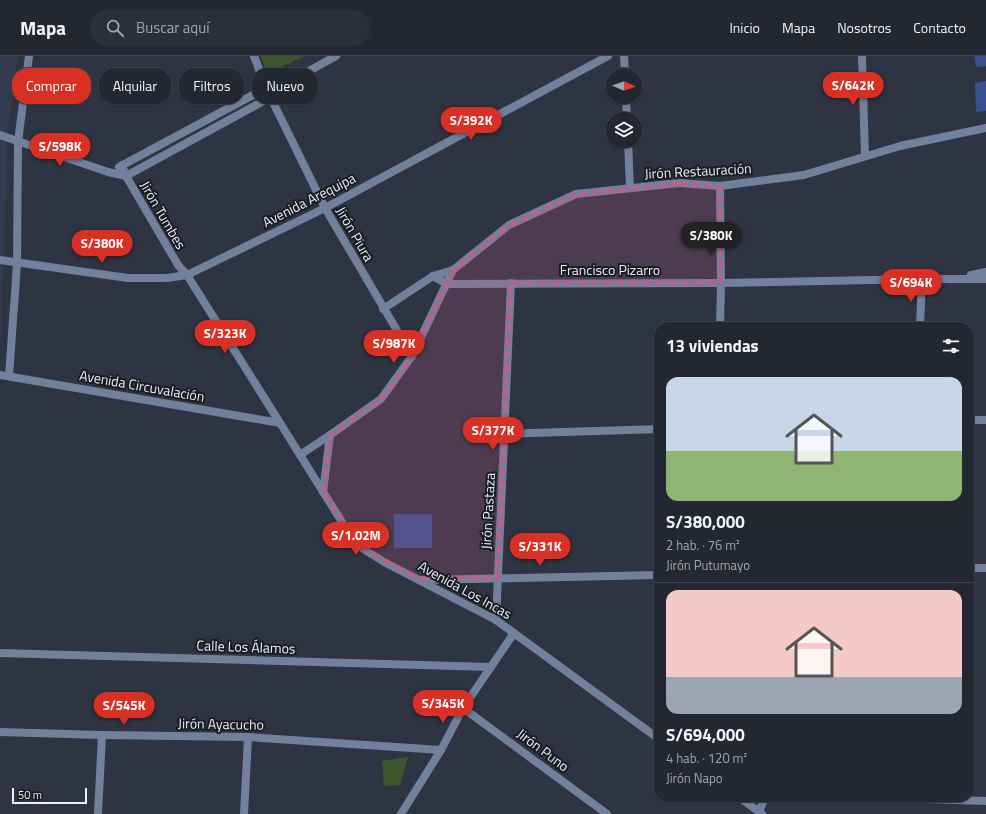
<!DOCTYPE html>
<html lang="es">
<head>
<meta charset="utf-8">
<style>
	body { margin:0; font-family:"Titillium Web",sans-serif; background:#2a2f39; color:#f1f3f6; height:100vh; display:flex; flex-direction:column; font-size:15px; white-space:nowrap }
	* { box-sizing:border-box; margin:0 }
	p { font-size:13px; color:#a2a5ab }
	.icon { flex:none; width:22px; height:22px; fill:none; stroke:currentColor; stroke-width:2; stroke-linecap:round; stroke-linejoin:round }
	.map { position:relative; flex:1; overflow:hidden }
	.details { position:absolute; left:654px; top:266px; width:320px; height:480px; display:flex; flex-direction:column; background:#222731; border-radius:16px; box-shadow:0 1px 3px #0004,0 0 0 1px #3f444d }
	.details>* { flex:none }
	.top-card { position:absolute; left:12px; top:12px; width:380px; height:36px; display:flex; gap:8px }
	.needle { width:26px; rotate:92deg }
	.controls { position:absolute; left:606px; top:12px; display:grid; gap:8px }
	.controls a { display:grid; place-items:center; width:36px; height:36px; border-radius:50%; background:#222731; box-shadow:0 1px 3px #0004,0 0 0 1px #3f444d; font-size:20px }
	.scale { position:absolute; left:12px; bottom:10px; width:75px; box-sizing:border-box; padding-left:4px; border:2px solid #ebeff7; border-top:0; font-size:11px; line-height:14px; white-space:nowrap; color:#ebeff7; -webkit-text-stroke:3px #191c21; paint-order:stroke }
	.price { position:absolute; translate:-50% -34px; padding:0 9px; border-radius:14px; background:#d93025; color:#fff; font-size:13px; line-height:26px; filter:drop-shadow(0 1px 2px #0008) }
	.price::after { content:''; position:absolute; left:50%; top:24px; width:12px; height:9px; margin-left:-6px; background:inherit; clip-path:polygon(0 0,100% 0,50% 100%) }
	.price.selected { background:#222; color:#fff }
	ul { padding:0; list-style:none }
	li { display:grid; align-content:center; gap:8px; height:212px; padding:0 12px }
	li+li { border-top:1px solid #3f444d }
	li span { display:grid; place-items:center; height:124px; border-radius:12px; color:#555 }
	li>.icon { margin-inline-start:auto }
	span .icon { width:72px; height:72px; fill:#fffc; stroke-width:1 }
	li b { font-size:17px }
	h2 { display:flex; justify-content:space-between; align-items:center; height:48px; padding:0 12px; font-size:17px }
	.tag { padding:0 14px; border-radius:16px; background:#222731; box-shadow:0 1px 3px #0004,0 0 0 1px #3f444d; font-size:14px; line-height:36px }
	.tag.selected { background:#d93025; color:#fff }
	header { display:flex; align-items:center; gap:24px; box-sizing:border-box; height:56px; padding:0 20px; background:#222731; border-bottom:1px solid #3f444d }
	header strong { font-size:19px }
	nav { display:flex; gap:22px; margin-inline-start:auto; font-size:14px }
	.search { width:280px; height:36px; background:#2a2f39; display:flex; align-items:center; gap:10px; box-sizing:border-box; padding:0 14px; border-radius:16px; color:#a2a5ab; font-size:15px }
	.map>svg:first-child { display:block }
</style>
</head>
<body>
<header>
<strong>Mapa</strong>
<div class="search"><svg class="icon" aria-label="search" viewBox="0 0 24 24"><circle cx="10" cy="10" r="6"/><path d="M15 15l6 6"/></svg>Buscar aquí</div>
<nav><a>Inicio</a><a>Mapa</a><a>Nosotros</a><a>Contacto</a></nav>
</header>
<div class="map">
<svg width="986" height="758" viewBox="0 0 986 758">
	<rect width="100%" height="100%" fill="#2e3441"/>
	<!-- built -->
	<path fill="#333b4e" d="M0,0H18L8,74L0,306Z"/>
	<!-- green -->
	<g fill="#3d562e">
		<path d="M260,0H305L273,15L266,13Z"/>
		<path d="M408,701L400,729L384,730L382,705Z"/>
	</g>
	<!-- building -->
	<g fill="#38518d">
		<path d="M974,0H986V10L976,11Z"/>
		<path d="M986,25V55L976,56L975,27Z"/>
		<rect x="394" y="458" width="38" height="34"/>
	</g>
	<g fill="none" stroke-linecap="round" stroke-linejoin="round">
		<!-- minor -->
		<g stroke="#72809c" stroke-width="8">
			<path d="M254,0L266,32L325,152L412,300"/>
			<path d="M624,0L625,19"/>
			<path d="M862,0L865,100"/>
			<path d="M626,41L627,63"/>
			<path d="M0,79L108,116L126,120L271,41L278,32L336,0"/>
			<path d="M628,85L630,132"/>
			<path d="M122,109L126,120L178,209L187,219L280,367"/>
			<path d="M119,111L266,32H271"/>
			<path d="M0,204L128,222H167L187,219L325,152L608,0"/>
			<path d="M971,219L986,216"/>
			<path d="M433,220L447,228L721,227L922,223H986"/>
			<path d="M383,253L433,220L453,214L509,169L576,138L679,127L720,130L804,119L900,90L986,72"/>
			<path d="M720,271L721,227L720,130"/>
			<path d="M920,271L922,223"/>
			<path d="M9,320L17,208L18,86L29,0"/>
			<path d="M969,364H986"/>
			<path d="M504,378L659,373"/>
			<path d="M300,399L330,379L381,343L412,300L453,214"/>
			<path d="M323,436L330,379"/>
			<path d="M969,512H986"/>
			<path d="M421,524L659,519"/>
			<path d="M496,564L511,227"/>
			<path d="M0,597L491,611"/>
			<path d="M463,652L607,758"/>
			<path d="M0,676L102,679L248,681L441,694"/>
			<path d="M863,741L986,745"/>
			<path d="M759,756L765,741"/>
			<path d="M98,758L102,679"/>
			<path d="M244,758L248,681"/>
			<path d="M401,758L441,694L463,652L514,577"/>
		</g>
		<!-- tertiary -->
		<g stroke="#72809c" stroke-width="8">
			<path d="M0,319L280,367L347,474L362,492L384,506L496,564L659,683"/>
			<path d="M739,741L762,758"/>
		</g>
	</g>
	<!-- marked area -->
	<path fill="#ce588a" fill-opacity="0.2" stroke="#ce588a" stroke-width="3" stroke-dasharray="8 5" stroke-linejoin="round" d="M679,127L720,130L721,227H511L498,522L421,524L362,492L323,436L330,379L381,343L395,325L412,300L453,214L509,169L576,138Z"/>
	<g text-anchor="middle" stroke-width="4" stroke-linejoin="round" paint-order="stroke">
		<!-- street labels -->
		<g font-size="14" fill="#ebeff7" stroke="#191c21">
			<text transform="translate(698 115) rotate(-3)" y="5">Jirón Restauración</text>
			<text transform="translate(309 144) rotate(-27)" y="5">Avenida Arequipa</text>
			<text transform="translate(163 159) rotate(60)" y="5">Jirón Tumbes</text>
			<text transform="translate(355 178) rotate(60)" y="5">Jirón Piura</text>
			<text x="610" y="219">Francisco Pizarro</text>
			<text transform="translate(142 330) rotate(10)" y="5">Avenida Circuvalación</text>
			<text transform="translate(488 455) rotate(-87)" y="5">Jirón Pastaza</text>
			<text transform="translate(465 534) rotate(29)" y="5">Avenida Los Incas</text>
			<text transform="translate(246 591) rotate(2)" y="5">Calle Los Álamos</text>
			<text transform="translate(221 668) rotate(1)" y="5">Jirón Ayacucho</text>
			<text transform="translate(543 694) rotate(37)" y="5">Jirón Puno</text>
		</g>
	</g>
</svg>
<div class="controls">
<a><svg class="needle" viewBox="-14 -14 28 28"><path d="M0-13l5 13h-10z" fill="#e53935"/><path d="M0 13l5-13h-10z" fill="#a2a5ab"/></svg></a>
<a><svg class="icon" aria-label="layers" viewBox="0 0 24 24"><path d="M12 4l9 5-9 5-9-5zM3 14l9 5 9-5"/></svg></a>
</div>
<div class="scale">50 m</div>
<b class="price" style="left:853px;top:50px">S/642K</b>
<b class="price" style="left:471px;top:85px">S/392K</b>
<b class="price" style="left:60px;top:111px">S/598K</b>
<b class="price selected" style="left:711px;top:200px">S/380K</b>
<b class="price" style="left:102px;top:208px">S/380K</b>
<b class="price" style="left:911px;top:247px">S/694K</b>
<b class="price" style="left:225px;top:298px">S/323K</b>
<b class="price" style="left:394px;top:308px">S/987K</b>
<b class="price" style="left:493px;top:395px">S/377K</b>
<b class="price" style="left:356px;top:500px">S/1.02M</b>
<b class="price" style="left:540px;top:511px">S/331K</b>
<b class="price" style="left:443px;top:668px">S/345K</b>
<b class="price" style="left:124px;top:670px">S/545K</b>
<div class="top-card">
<a class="tag selected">Comprar</a>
<a class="tag">Alquilar</a>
<a class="tag">Filtros</a>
<a class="tag">Nuevo</a>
</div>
<section class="details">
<h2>13 viviendas<svg class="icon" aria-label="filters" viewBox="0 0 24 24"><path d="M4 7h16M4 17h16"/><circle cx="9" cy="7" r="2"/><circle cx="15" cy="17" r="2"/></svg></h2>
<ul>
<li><span style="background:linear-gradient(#c9d6e8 60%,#8fb573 0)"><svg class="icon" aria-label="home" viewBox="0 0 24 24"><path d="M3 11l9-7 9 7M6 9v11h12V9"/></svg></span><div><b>S/380,000</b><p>2 hab. · 76 m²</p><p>Jirón Putumayo</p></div></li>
<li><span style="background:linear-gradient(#f6c9c9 70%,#9aa5b1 0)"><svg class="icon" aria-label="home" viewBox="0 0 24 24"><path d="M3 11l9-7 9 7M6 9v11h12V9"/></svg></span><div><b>S/694,000</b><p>4 hab. · 120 m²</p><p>Jirón Napo</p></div></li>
</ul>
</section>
</div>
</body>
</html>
